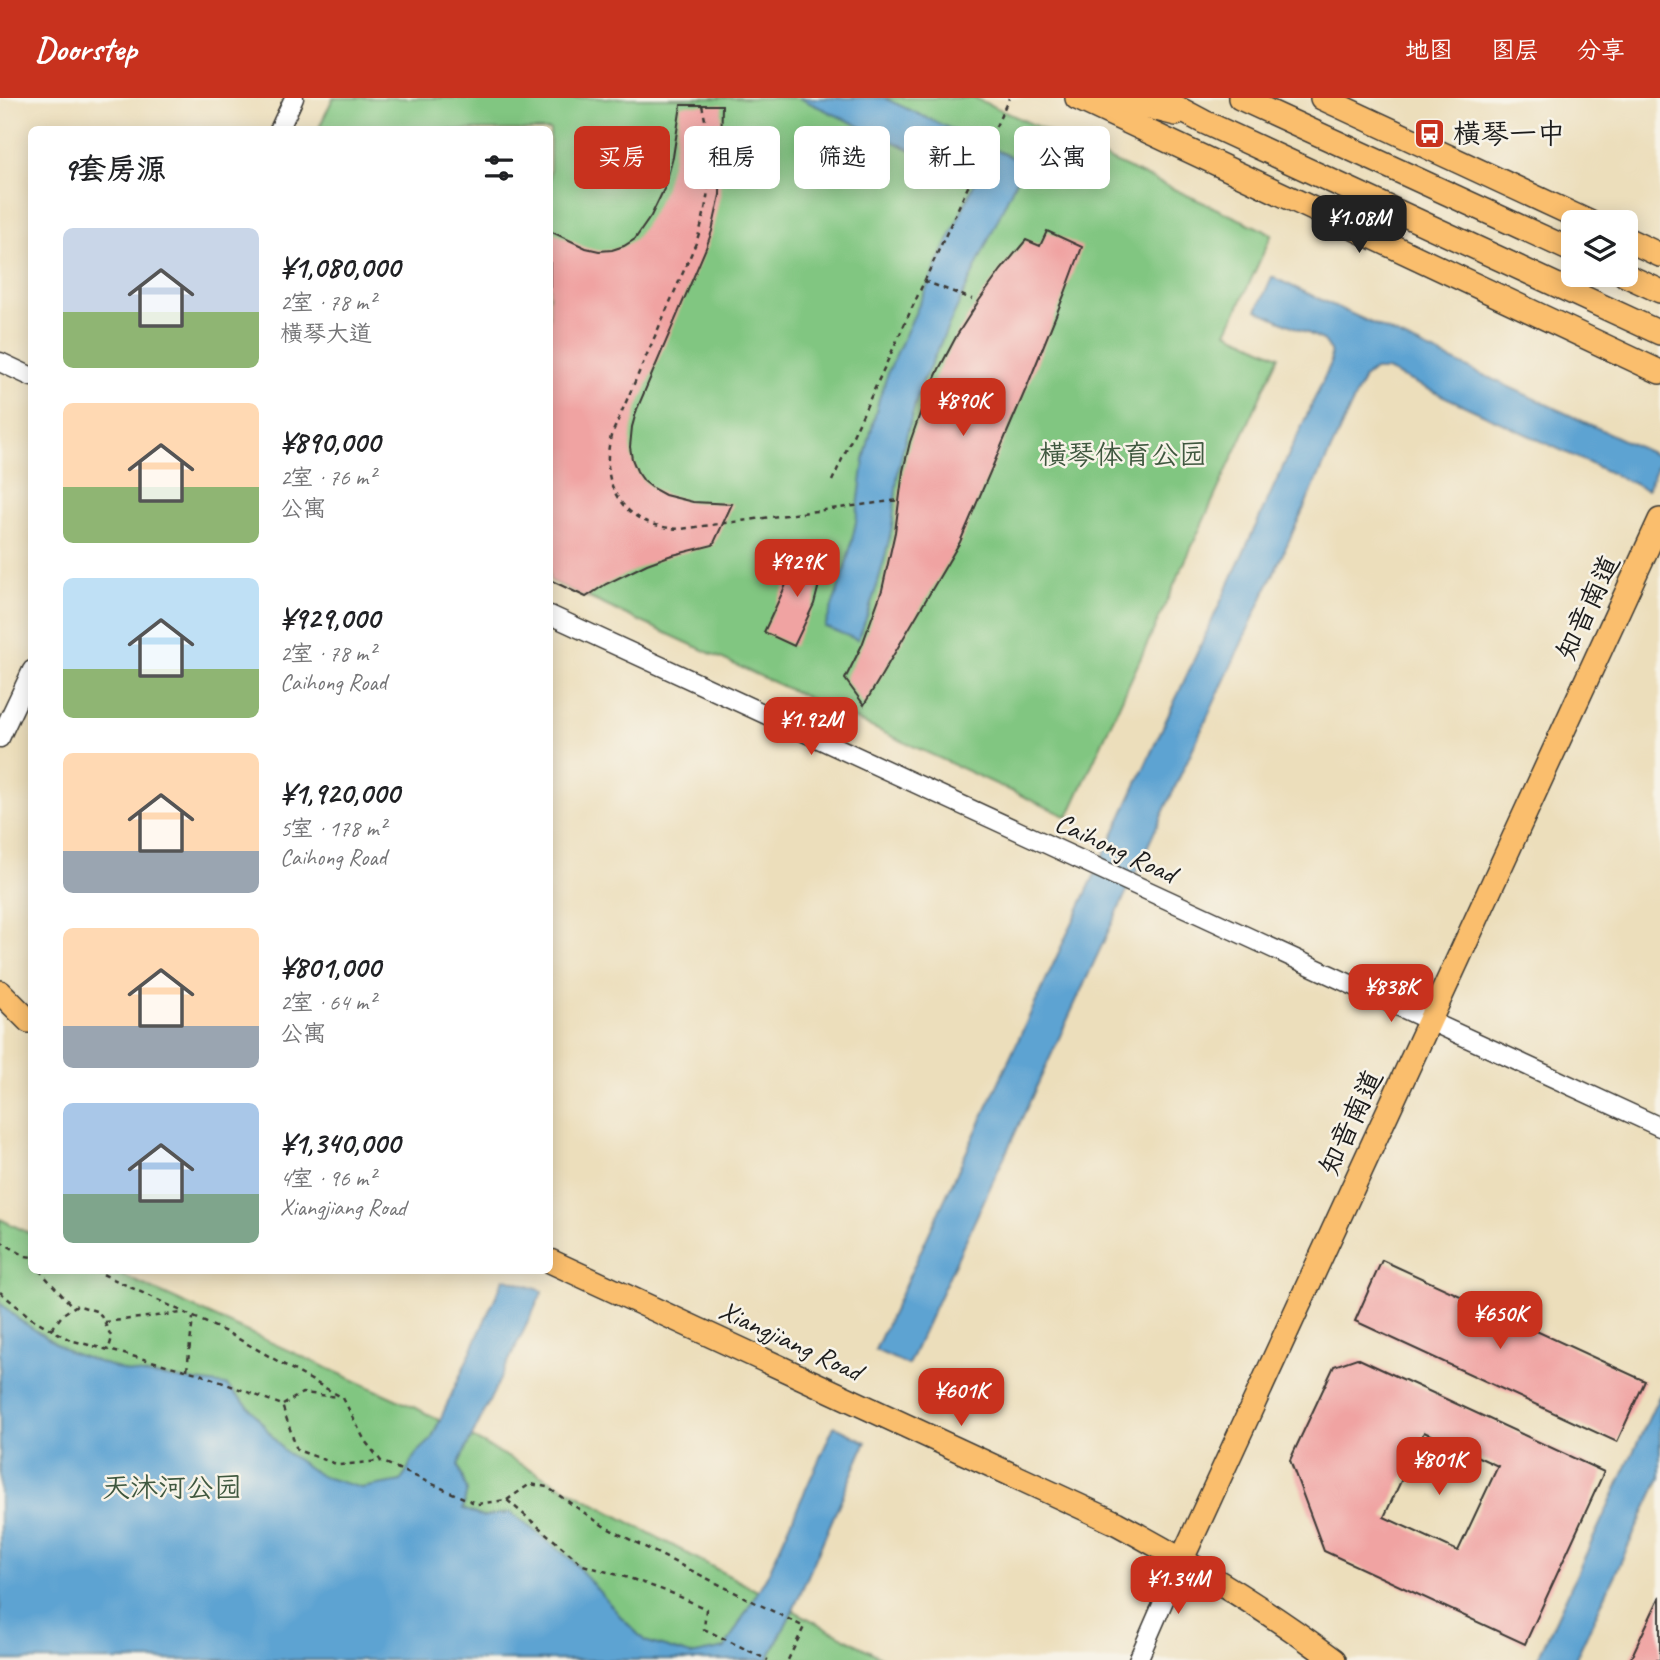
<!DOCTYPE html>
<html lang="zh">
<head>
<meta charset="utf-8">
<style>
	body { margin:0; font-family:Caveat,"LXGW WenKai TC",sans-serif; background:#f6f6f6; color:#202124; height:100vh; display:flex; flex-direction:column; font-size:26px; white-space:nowrap }
	* { box-sizing:border-box; margin:0 }
	p { font-size:23px; color:#757577 }
	.icon { flex:none; width:38px; height:38px; fill:none; stroke:currentColor; stroke-width:2; stroke-linecap:round; stroke-linejoin:round }
	.map { position:relative; flex:1; overflow:hidden }
	.sheet { position:absolute; left:28px; top:28px; width:525px; height:1148px; display:flex; flex-direction:column; background:#fff; border-radius:10px; box-shadow:0 4px 18px #0003 }
	.sheet>* { flex:none }
	.guide { position:absolute; left:574px; top:28px; width:665px; height:63px; display:flex; gap:14px }
	.buttons { position:absolute; left:1561px; top:112px; display:grid; gap:14px }
	.buttons a { display:grid; place-items:center; width:77px; height:77px; border-radius:10px; background:#fff; box-shadow:0 4px 18px #0003; font-size:35px }
	.price { position:absolute; translate:-50% -60px; padding:0 16px; border-radius:14px; background:#c8321e; color:#fff; font-size:23px; line-height:46px; filter:drop-shadow(0 2px 4px #0008) }
	.price::after { content:''; position:absolute; left:50%; top:42px; width:21px; height:16px; margin-left:-10px; background:inherit; clip-path:polygon(0 0,100% 0,50% 100%) }
	.price.active { background:#222; color:#fff }
	ul { padding:0; list-style:none }
	li { display:flex; align-items:center; gap:21px; height:175px; padding:0 35px }
	li span { display:grid; place-items:center; flex:none; width:196px; height:140px; border-radius:10px; color:#555 }
	li>.icon { margin-inline-start:auto }
	span .icon { width:84px; height:84px; fill:#fffc; stroke-width:1 }
	li b { font-size:30px }
	h2 { display:flex; justify-content:space-between; align-items:center; height:84px; padding:0 35px; font-size:30px }
	.pill { padding:0 24px; border-radius:10px; background:#fff; box-shadow:0 4px 18px #0003; font-size:24px; line-height:63px }
	.pill.active { background:#c8321e; color:#fff }
	header { display:flex; align-items:center; gap:42px; box-sizing:border-box; height:98px; padding:0 35px; background:#c8321e; color:#fff }
	header strong { font-size:33px }
	nav { display:flex; gap:38px; margin-inline-start:auto; font-size:24px }
	.map>svg:first-child { display:block }
</style>
</head>
<body>
<header>
<strong>Doorstep</strong>
<nav><a>地图</a><a>图层</a><a>分享</a></nav>
</header>
<div class="map">
<svg width="1660" height="1562" viewBox="0 0 1660 1562">
	<rect width="100%" height="100%" fill="#f7f3e8"/>
	<filter id="ink" filterUnits="userSpaceOnUse"><feTurbulence type="fractalNoise" baseFrequency=".0143" numOctaves="2"/><feDisplacementMap in="SourceGraphic" scale="14" xChannelSelector="R" yChannelSelector="G"/><feConvolveMatrix kernelMatrix="1 2 1 2 8 2 1 2 1" color-interpolation-filters="sRGB"/></filter>
	<filter id="wash" filterUnits="userSpaceOnUse"><feTurbulence type="fractalNoise" baseFrequency=".00686" numOctaves="4" result="noise"/><feDisplacementMap in="SourceGraphic" scale="28" xChannelSelector="R" yChannelSelector="G"/><feGaussianBlur stdDeviation="1.57" result="paint"/><feColorMatrix in="noise" values="0 0 0 0 0 0 0 0 0 0 0 0 0 0 0 0 0 1.4 0 .05"/><feComposite in="paint" operator="in"/></filter>
	<g filter="url(#wash)">
		<rect width="100%" height="100%" fill="#ecdebb"/>
		<!-- green -->
		<g fill="#81c681" stroke="#4e714e" stroke-width="2">
			<path d="M333,0H975L1272,136L1227,234L1279,258L1068,719L550,482V32H318Z"/>
			<path d="M0,1121L31,1136L32,1172L113,1173L420,1312L886,1562H0Z"/>
		</g>
		<!-- water -->
		<g fill="#5da3d2" stroke="#3c6077" stroke-width="2">
			<path d="M799,0H884L1024,65L922,285C913,312 905,340 899,369C895,390 895,412 891,433C883,471 872,507 858,542L825,529L843,477L850,451L856,424L864,362L879,301L889,272L976,82Z"/>
			<path d="M1272,179L1660,359V362L1647,392L1387,272H1374L1364,280L908,1267L875,1252L1331,265L1330,252L1323,242L1257,212Z"/>
			<path d="M504,1180L543,1193L458,1367L467,1392L463,1411L483,1419L510,1414L572,1462L621,1519L645,1543L691,1557L725,1550L768,1476L834,1328L866,1344L794,1510L768,1562H0V1205L18,1221L69,1254L128,1274L226,1287L250,1310L284,1353L321,1378L361,1390L401,1383L416,1356L431,1342Z"/>
			<path d="M1660,1296V1380L1575,1562H1537Z"/>
		</g>
		<g id="blocks">
			<!-- building -->
			<g fill="#f0a3a2" fill-rule="evenodd">
				<path d="M681,7H722L720,97L712,133L706,150L637,311L632,329L630,349L632,361L637,373L644,383L654,391L665,397L693,404L732,406L713,447L669,458L647,466L606,486L586,499L550,482V133L586,150L599,153L612,152L624,148L635,141L651,118L665,89L673,59Z"/>
				<path d="M1047,133L1082,149L1065,195L1028,286L960,444L864,607L845,581L862,547L882,492L895,434L903,373L910,344L923,307L939,271L957,237L978,204L1001,172L1026,142L1040,148Z"/>
				<path d="M802,452L825,463L814,506L794,548L764,534Z"/>
				<path d="M1382,1162L1645,1283L1617,1344L1355,1223Z"/>
				<path d="M1357,1260L1604,1374L1525,1546L1324,1453L1290,1362L1334,1268ZM1424,1334L1498,1368L1458,1453L1384,1419Z"/>
				<path d="M1660,1498V1562H1630Z"/>
			</g>
		</g>
	</g>
	<g filter="url(#ink)">
		<use href="#blocks" fill-opacity="0" stroke="#3b3934" stroke-width="2"/>
		<g fill="none" stroke-linecap="round" stroke-linejoin="round">
			<defs>
				<g id="minor">
					<path d="M279,32L294,0"/>
					<path d="M0,264L32,279"/>
					<path d="M550,517L1660,1029"/>
					<path d="M0,640L32,572"/>
					<path d="M1138,1562L1182,1461"/>
				</g>
				<g id="major">
					<path d="M1077,0L1660,274"/>
					<path d="M1114,0L1176,16"/>
					<path d="M1159,0L1204,24L1660,235"/>
					<path d="M1240,0L1573,153"/>
					<path d="M1322,0L1589,124"/>
					<path d="M1626,141L1660,157"/>
					<path d="M1625,177L1660,193"/>
					<path d="M0,894L29,923"/>
					<path d="M550,1163L1116,1425C1192,1466 1265,1510 1334,1562"/>
					<path d="M1182,1461L1660,422"/>
				</g>
			</defs>
			<!-- minor casing -->
			<use href="#minor" stroke="#3b3934" stroke-width="21"/>
			<!-- major casing -->
			<use href="#major" stroke="#3b3934" stroke-width="26"/>
			<!-- path -->
			<g stroke="#3b3934" stroke-width="2.5" stroke-dasharray="5 5" stroke-linecap="butt">
				<path d="M702,7C713,56 712,97 696,145L611,338C598,391 626,429 681,431L899,402"/>
				<path d="M924,183L972,201"/>
				<path d="M832,383L1009,0"/>
				<path d="M0,1143L25,1158L32,1159"/>
				<path d="M39,1172L73,1209"/>
				<path d="M94,1172L228,1235L343,1300L365,1343L381,1363L477,1406L507,1402L583,1467L632,1481L674,1496L706,1511L704,1531L768,1562"/>
				<path d="M0,1194L31,1220L70,1242L197,1275L282,1307L297,1352L339,1367L381,1363"/>
				<path d="M105,1224L182,1215"/>
				<path d="M52,1231L63,1216L77,1207L99,1214L112,1240L108,1253"/>
				<path d="M187,1272L193,1220"/>
				<path d="M283,1307L302,1295L339,1299"/>
				<path d="M507,1402L530,1386L547,1389L605,1429L804,1529L788,1562"/>
			</g>
			<!-- minor -->
			<use href="#minor" stroke="#fff" stroke-width="18"/>
			<!-- major -->
			<use href="#major" stroke="#fabe6d" stroke-width="23"/>
		</g>
	</g>
	<!-- icons -->
	<defs>
		<symbol id="bus-square" viewBox="-11 -11 22 22"><rect x="-9" y="-9" width="18" height="18" rx="4" fill="#c8321e" stroke="#f7f3e8"/><path d="M-5-6H5V4H4V6H2V4H-2V6H-4V4H-5ZM-3.5-4V0h7V-4ZM-3.5 1.2v1.5H-2V1.2ZM2 1.2v1.5H3.5V1.2Z" fill="#fff"/></symbol>
	</defs>
	<g fill-rule="evenodd">
		<use href="#bus-square" x="1412" y="18" width="35" height="35"/>
	</g>
	<g text-anchor="middle" stroke-width="5" stroke-linejoin="round" paint-order="stroke">
		<!-- poi labels -->
		<g font-size="28" fill="#1c1c1c" stroke="#f7f3e8" text-anchor="start">
			<text x="1453" y="45">横琴一中</text>
		</g>
		<!-- park labels -->
		<g font-size="28" fill="#3f583f" stroke="#f7f3e8">
			<text x="1123" y="366">横琴体育公园</text>
			<text x="172" y="1399">天沐河公园</text>
		</g>
		<!-- street labels -->
		<g font-size="28" fill="#1c1c1c" stroke="#f7f3e8">
			<text transform="translate(1587 509) rotate(-65)" y="10">知音南道</text>
			<text transform="translate(1116 749) rotate(25)" y="10">Caihong Road</text>
			<text transform="translate(1350 1024) rotate(-65)" y="10">知音南道</text>
			<text transform="translate(791 1242) rotate(25)" y="10">Xiangjiang Road</text>
		</g>
	</g>
</svg>
<div class="buttons">
<a><svg class="icon" aria-label="layers" viewBox="0 0 24 24"><path d="M12 4l9 5-9 5-9-5zM3 14l9 5 9-5"/></svg></a>
</div>
<b class="price active" style="left:1359px;top:157px">¥1.08M</b>
<b class="price" style="left:963px;top:340px">¥890K</b>
<b class="price" style="left:797px;top:501px">¥929K</b>
<b class="price" style="left:811px;top:659px">¥1.92M</b>
<b class="price" style="left:1391px;top:926px">¥838K</b>
<b class="price" style="left:1500px;top:1253px">¥650K</b>
<b class="price" style="left:961px;top:1330px">¥601K</b>
<b class="price" style="left:1439px;top:1399px">¥801K</b>
<b class="price" style="left:1178px;top:1518px">¥1.34M</b>
<div class="guide">
<a class="pill active">买房</a>
<a class="pill">租房</a>
<a class="pill">筛选</a>
<a class="pill">新上</a>
<a class="pill">公寓</a>
</div>
<section class="sheet">
<h2>9套房源<svg class="icon" aria-label="filters" viewBox="0 0 24 24"><path d="M4 7h16M4 17h16"/><circle cx="9" cy="7" r="2"/><circle cx="15" cy="17" r="2"/></svg></h2>
<ul>
<li><span style="background:linear-gradient(#c9d6e8 60%,#8fb573 0)"><svg class="icon" aria-label="home" viewBox="0 0 24 24"><path d="M3 11l9-7 9 7M6 9v11h12V9"/></svg></span><div><b>¥1,080,000</b><p>2室 · 78 m²</p><p>横琴大道</p></div></li>
<li><span style="background:linear-gradient(#ffd9b3 60%,#8fb573 0)"><svg class="icon" aria-label="home" viewBox="0 0 24 24"><path d="M3 11l9-7 9 7M6 9v11h12V9"/></svg></span><div><b>¥890,000</b><p>2室 · 76 m²</p><p>公寓</p></div></li>
<li><span style="background:linear-gradient(#bfe0f5 65%,#8fb573 0)"><svg class="icon" aria-label="home" viewBox="0 0 24 24"><path d="M3 11l9-7 9 7M6 9v11h12V9"/></svg></span><div><b>¥929,000</b><p>2室 · 78 m²</p><p>Caihong Road</p></div></li>
<li><span style="background:linear-gradient(#ffd9b3 70%,#9aa5b1 0)"><svg class="icon" aria-label="home" viewBox="0 0 24 24"><path d="M3 11l9-7 9 7M6 9v11h12V9"/></svg></span><div><b>¥1,920,000</b><p>5室 · 178 m²</p><p>Caihong Road</p></div></li>
<li><span style="background:linear-gradient(#ffd9b3 70%,#9aa5b1 0)"><svg class="icon" aria-label="home" viewBox="0 0 24 24"><path d="M3 11l9-7 9 7M6 9v11h12V9"/></svg></span><div><b>¥801,000</b><p>2室 · 64 m²</p><p>公寓</p></div></li>
<li><span style="background:linear-gradient(#a9c7e8 65%,#7fa58c 0)"><svg class="icon" aria-label="home" viewBox="0 0 24 24"><path d="M3 11l9-7 9 7M6 9v11h12V9"/></svg></span><div><b>¥1,340,000</b><p>4室 · 96 m²</p><p>Xiangjiang Road</p></div></li>
</ul>
</section>
</div>
</body>
</html>
